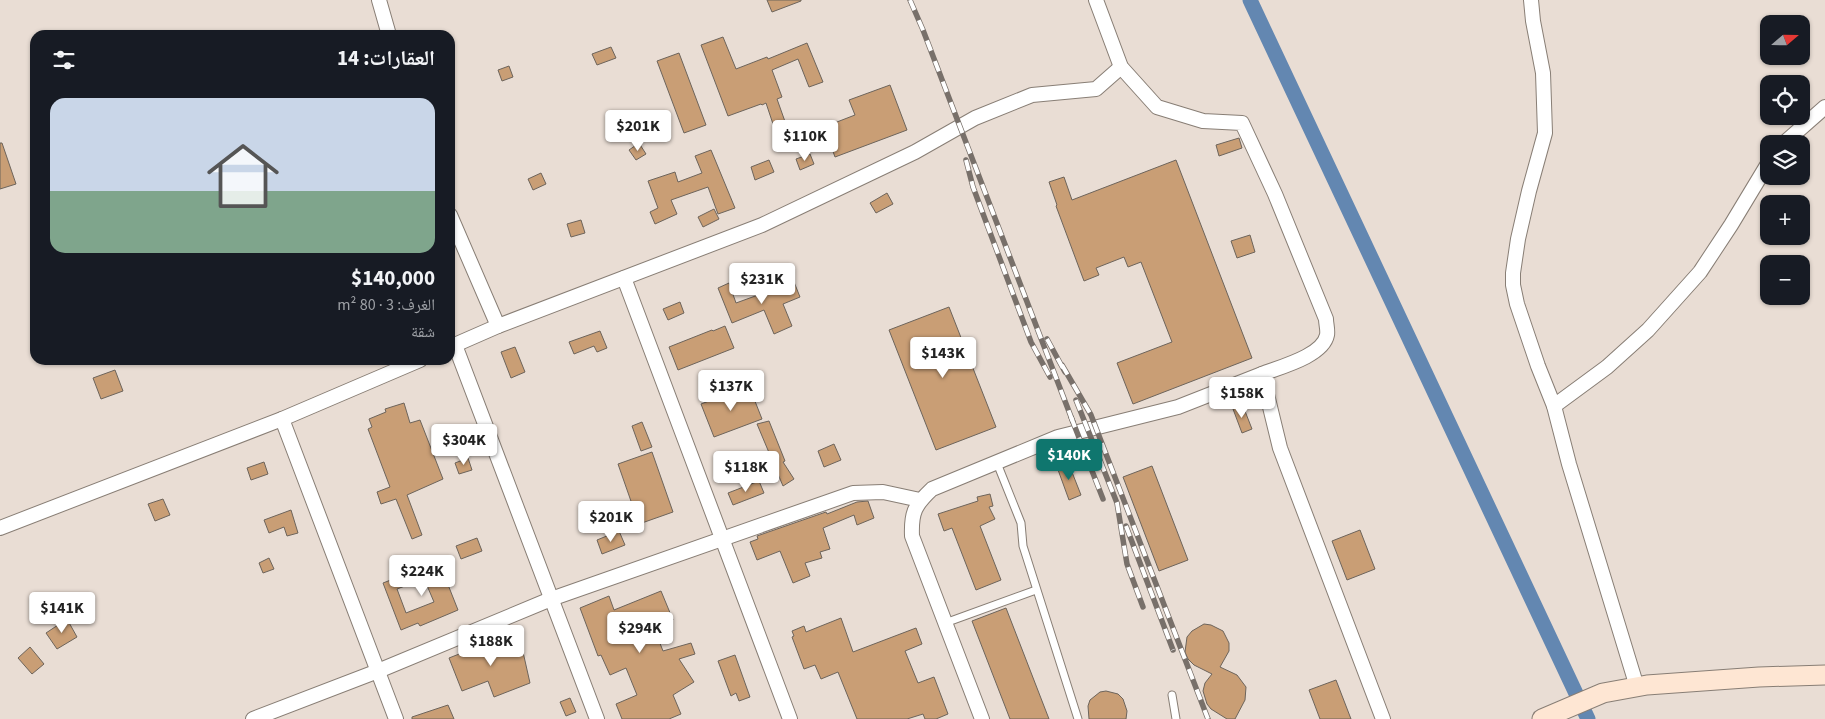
<!DOCTYPE html>
<html lang="ar">
<head>
<meta charset="utf-8">
<style>
	body { margin:0; font-family:"Source Sans 3","Noto Naskh Arabic",sans-serif; background:#20242c; color:#f1f3f6; direction:rtl; height:100vh; display:flex; flex-direction:column; font-size:19px; white-space:nowrap }
	* { box-sizing:border-box; margin:0 }
	p { font-size:16px; color:#9ea1a6 }
	.icon { flex:none; width:28px; height:28px; fill:none; stroke:currentColor; stroke-width:2; stroke-linecap:round; stroke-linejoin:round }
	.map { position:relative; flex:1; overflow:hidden; direction:ltr }
	.drawer { position:absolute; left:30px; top:30px; width:425px; height:335px; display:flex; flex-direction:column; background:#171b24; border-radius:15px; box-shadow:0 1px 4px #0004; direction:rtl }
	.drawer>* { flex:none }
	.needle { width:32px; rotate:70deg }
	.tools { position:absolute; left:1760px; top:15px; display:grid; gap:10px }
	.tools a { display:grid; place-items:center; width:50px; height:50px; border-radius:10px; background:#171b24; box-shadow:0 1px 4px #0004; font-size:25px }
	.price { position:absolute; translate:-50% -42px; padding:0 11px; border-radius:5px; background:#fff; color:#222; font-size:16px; line-height:32px; filter:drop-shadow(0 1px 2px #0008) }
	.price::after { content:''; position:absolute; left:50%; top:30px; width:15px; height:11px; margin-left:-8px; background:inherit; clip-path:polygon(0 0,100% 0,50% 100%) }
	.price.selected { background:#0f766e; color:#fff }
	ul { padding:0; list-style:none }
	li { display:grid; align-content:center; gap:10px; height:265px; padding:0 20px }
	li+li { border-top:1px solid #363941 }
	li span { display:grid; place-items:center; height:155px; border-radius:15px; color:#555 }
	li>.icon { margin-inline-start:auto }
	span .icon { width:90px; height:90px; fill:#fffc; stroke-width:1 }
	li b { font-size:21px }
	h2 { display:flex; justify-content:space-between; align-items:center; height:60px; padding:0 20px; font-size:21px }
	.map>svg:first-child { display:block }
</style>
</head>
<body>
<div class="map">
<svg width="1825" height="719" viewBox="0 0 1825 719">
	<rect width="100%" height="100%" fill="#e9ddd4"/>
	<g fill="none" stroke-linecap="round" stroke-linejoin="round">
		<!-- canal -->
		<path stroke="#6387b1" stroke-width="15" d="M1250,0L1588,719"/>
	</g>
	<!-- building -->
	<g fill="#c99e75" stroke="#6d645b">
		<path d="M767,0H801V1L772,12Z"/>
		<path d="M723,37L736,69L767,57L768,59L807,43L823,82L809,87L798,59L772,70L782,97L777,99L788,130L776,133L766,103L762,105L761,104L728,116L701,45Z"/>
		<path d="M611,47L616,58L597,65L592,54Z"/>
		<path d="M679,53L706,125L684,133L657,61Z"/>
		<path d="M509,66L513,77L502,81L498,70Z"/>
		<path d="M890,85L907,130L835,157L824,127L855,115L849,100Z"/>
		<path d="M1239,138L1242,148L1219,156L1216,145Z"/>
		<path d="M0,143H2L16,184L0,189Z"/>
		<path d="M639,143L646,154L636,160L629,150Z"/>
		<path d="M711,150L735,208L718,214L708,187L671,200L677,214L655,224L650,212L658,208L648,181L675,172L678,182L702,173L695,156Z"/>
		<path d="M810,154L814,164L800,170L796,159Z"/>
		<path d="M769,160L774,172L755,180L751,167Z"/>
		<path d="M1176,160L1252,358L1133,404L1117,363L1172,342L1141,262L1128,267L1124,257L1096,268L1099,275L1084,281L1056,206L1057,205L1049,182L1064,177L1072,200Z"/>
		<path d="M541,173L546,184L533,190L528,179Z"/>
		<path d="M887,193L893,204L876,213L870,203Z"/>
		<path d="M714,209L719,219L703,227L698,217Z"/>
		<path d="M581,220L585,233L571,237L567,224Z"/>
		<path d="M1250,235L1255,252L1237,258L1231,241Z"/>
		<path d="M794,282L800,297L783,304L792,326L774,334L764,310L732,323L718,288L729,283L736,303Z"/>
		<path d="M680,302L684,313L668,320L663,309Z"/>
		<path d="M949,307L996,427L936,450L889,330Z"/>
		<path d="M725,326L734,348L678,370L669,347L712,330L713,331Z"/>
		<path d="M600,331L607,348L597,352L594,346L574,354L569,342Z"/>
		<path d="M515,347L525,372L511,378L501,352Z"/>
		<path d="M115,370L123,391L101,399L93,378Z"/>
		<path d="M749,386L762,419L714,437L701,404Z"/>
		<path d="M404,403L410,423L420,420L443,479L407,495L422,535L412,539L396,499L381,504L377,492L390,487L368,429L372,427L369,419L386,412L385,409Z"/>
		<path d="M1243,406L1252,429L1242,433L1233,409Z"/>
		<path d="M769,421L785,461L783,462L794,479L783,486L757,424Z"/>
		<path d="M642,422L652,447L641,451L632,426Z"/>
		<path d="M834,444L841,460L824,467L818,451Z"/>
		<path d="M652,452L673,512L639,524L618,464Z"/>
		<path d="M468,458L472,470L459,474L455,463Z"/>
		<path d="M264,462L268,474L251,480L247,468Z"/>
		<path d="M1068,462L1081,495L1069,500L1057,467Z"/>
		<path d="M1152,466L1188,560L1159,571L1123,477Z"/>
		<path d="M759,481L764,493L733,505L728,493Z"/>
		<path d="M990,494L993,506L989,507L995,519L980,526L1001,580L976,590L952,528L944,531L938,514L978,501L977,497Z"/>
		<path d="M163,499L170,515L155,521L148,504Z"/>
		<path d="M868,501L874,518L857,525L854,515L823,528L830,549L820,552L822,558L805,563L810,576L793,583L780,551L757,560L750,542L758,539L757,536L826,512L827,514L857,502Z"/>
		<path d="M291,510L298,533L287,536L284,527L269,533L264,520Z"/>
		<path d="M1360,530L1375,569L1347,580L1332,541Z"/>
		<path d="M619,531L625,545L602,554L597,540Z"/>
		<path d="M477,538L482,551L461,559L456,546Z"/>
		<path d="M269,558L274,569L263,573L259,563Z"/>
		<path d="M439,562L458,610L420,626L418,623L401,630L383,583L414,571L418,581L397,589L406,613L434,602L420,569Z"/>
		<path d="M661,591L673,620L654,628L663,651L691,643L695,654L679,659L694,682L673,695L681,714L669,719H622L616,704L637,695L626,668L610,675L601,655L598,656L580,608L609,596L614,610Z"/>
		<path d="M1006,608L1049,719H1010L972,621Z"/>
		<path d="M841,618L853,652L916,628L922,644L905,651L918,683L934,677L948,714L936,719H925L923,714L907,719H857L838,672L821,679L815,665L804,669L792,637L794,636L792,631L804,626L806,632Z"/>
		<path d="M67,619L77,637L57,649L46,633Z"/>
		<path d="M1204,624L1211,625L1223,631L1229,643V651L1220,667L1237,675L1246,687L1245,700L1235,719H1227L1211,709L1207,704L1203,691L1205,683L1212,674L1194,665L1188,659L1185,652L1187,637L1192,631Z"/>
		<path d="M505,636L513,654L523,652L530,683L494,697L488,681L462,691L449,658Z"/>
		<path d="M30,647L44,664L32,674L18,658Z"/>
		<path d="M735,655L750,697L739,701L736,693L731,696L718,661Z"/>
		<path d="M1336,680L1351,719H1320L1309,690Z"/>
		<path d="M1106,691L1118,694L1123,699L1127,711L1126,719H1089L1088,706L1090,700L1100,692Z"/>
		<path d="M570,698L576,712L566,716L560,702Z"/>
		<path d="M448,705L454,719H412V717Z"/>
	</g>
	<g fill="none" stroke-linecap="round" stroke-linejoin="round">
		<defs>
			<g id="lane">
				<path d="M997,463L1021,523L1023,546L1078,719"/>
				<path d="M945,623L1036,590"/>
				<path d="M1172,695L1176,719"/>
			</g>
			<g id="street">
				<path d="M379,0L389,35"/>
				<path d="M1096,0L1121,67L1157,107L1203,121L1242,123L1275,194L1326,319C1326,324 1328,330 1327,335C1323,356 1280,367 1262,374L1280,448L1383,719"/>
				<path d="M1531,0L1533,21L1543,73L1545,133L1529,191L1518,239L1513,273V285L1517,304L1538,366L1554,406L1569,464L1637,687"/>
				<path d="M1783,144L1825,107"/>
				<path d="M450,215L498,326"/>
				<path d="M624,278L790,719"/>
				<path d="M455,345L597,719"/>
				<path d="M450,347L498,326L762,225L915,152L975,118L1032,95L1096,89L1121,67"/>
				<path d="M1554,406L1607,367L1648,330L1700,272L1731,225L1769,162"/>
				<path d="M282,419L396,719"/>
				<path d="M0,528L282,419L420,360"/>
				<path d="M253,719L378,671L551,599L853,493L883,492L920,500"/>
				<path d="M982,719L912,536C911,512 915,505 932,489L1058,437L1178,407L1262,374"/>
			</g>
			<path id="secondary" d="M1542,719L1603,693L1647,685L1759,677L1825,675"/>
		</defs>
		<!-- lane casing -->
		<use href="#lane" stroke="#887e75" stroke-width="9"/>
		<!-- street casing -->
		<use href="#street" stroke="#887e75" stroke-width="16"/>
		<!-- secondary casing -->
		<use href="#secondary" stroke="#887e75" stroke-width="21"/>
		<!-- lane -->
		<use href="#lane" stroke="#fff" stroke-width="7"/>
		<!-- street -->
		<use href="#street" stroke="#fff" stroke-width="14"/>
		<!-- secondary -->
		<use href="#secondary" stroke="#fee6d3" stroke-width="19"/>
		<defs>
			<g id="rail">
				<path d="M910,0L923,30L1073,422"/>
				<path d="M966,160L973,187L1031,342L1050,377"/>
				<path d="M1047,339L1065,372"/>
				<path d="M1062,365L1091,415L1208,719"/>
				<path d="M1076,400L1117,503L1127,564L1143,607"/>
				<path d="M1071,417L1103,499"/>
				<path d="M1126,526L1173,650"/>
			</g>
		</defs>
		<!-- rail casing -->
		<use href="#rail" stroke="#78706a" stroke-width="5.5"/>
		<!-- rail -->
		<use href="#rail" stroke="#fff" stroke-width="4" stroke-dasharray="11" stroke-linecap="butt"/>
	</g>
</svg>
<div class="tools">
<a><svg class="needle" viewBox="-14 -14 28 28"><path d="M0-13l5 13h-10z" fill="#e53935"/><path d="M0 13l5-13h-10z" fill="#9ea1a6"/></svg></a>
<a><svg class="icon" aria-label="locate" viewBox="0 0 24 24"><circle cx="12" cy="12" r="6"/><path d="M12 2v4M12 18v4M2 12h4M18 12h4"/></svg></a>
<a><svg class="icon" aria-label="layers" viewBox="0 0 24 24"><path d="M12 4l9 5-9 5-9-5zM3 14l9 5 9-5"/></svg></a>
<a>+</a>
<a>−</a>
</div>
<b class="price" style="left:638px;top:152px">$201K</b>
<b class="price" style="left:805px;top:162px">$110K</b>
<b class="price" style="left:762px;top:305px">$231K</b>
<b class="price" style="left:943px;top:379px">$143K</b>
<b class="price" style="left:731px;top:412px">$137K</b>
<b class="price" style="left:1242px;top:419px">$158K</b>
<b class="price" style="left:464px;top:466px">$304K</b>
<b class="price selected" style="left:1069px;top:481px">$140K</b>
<b class="price" style="left:746px;top:493px">$118K</b>
<b class="price" style="left:611px;top:543px">$201K</b>
<b class="price" style="left:422px;top:597px">$224K</b>
<b class="price" style="left:62px;top:634px">$141K</b>
<b class="price" style="left:640px;top:654px">$294K</b>
<b class="price" style="left:491px;top:667px">$188K</b>
<section class="drawer">
<h2>العقارات: 14<svg class="icon" aria-label="filters" viewBox="0 0 24 24"><path d="M4 7h16M4 17h16"/><circle cx="9" cy="7" r="2"/><circle cx="15" cy="17" r="2"/></svg></h2>
<ul>
<li><span style="background:linear-gradient(#c9d6e8 60%,#7fa58c 0)"><svg class="icon" aria-label="home" viewBox="0 0 24 24"><path d="M3 11l9-7 9 7M6 9v11h12V9"/></svg></span><div><b>$140,000</b><p>الغرف: 3 · 80 m²</p><p>شقة</p></div></li>
</ul>
</section>
</div>
</body>
</html>
